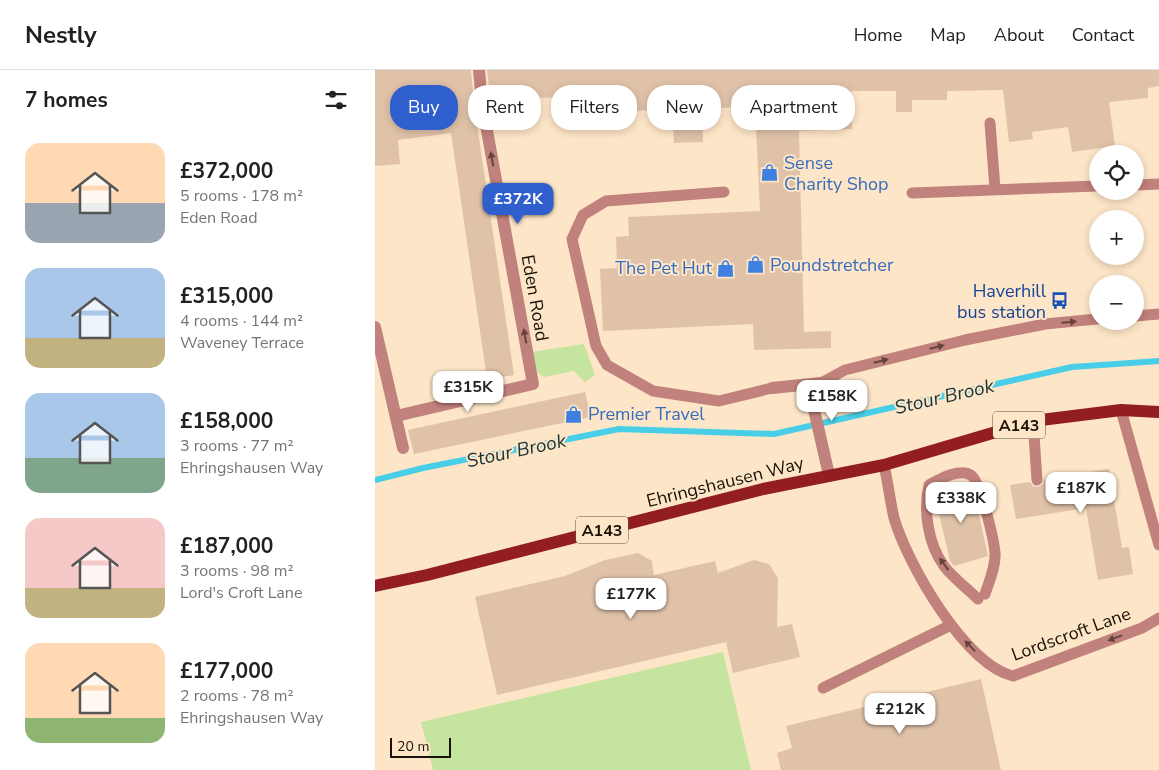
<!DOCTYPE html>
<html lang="en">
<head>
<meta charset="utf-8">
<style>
	body { margin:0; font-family:"Nunito Sans",sans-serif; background:#f2f2f2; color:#202124; height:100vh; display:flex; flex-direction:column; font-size:19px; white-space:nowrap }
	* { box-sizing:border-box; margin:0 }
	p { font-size:16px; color:#757577 }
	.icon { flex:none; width:28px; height:28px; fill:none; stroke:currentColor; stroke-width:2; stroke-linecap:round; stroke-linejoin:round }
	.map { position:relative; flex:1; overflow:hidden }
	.panel { display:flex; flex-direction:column; background:#fff; width:375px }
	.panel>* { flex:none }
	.guide { position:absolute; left:15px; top:15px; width:475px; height:45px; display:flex; gap:10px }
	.fabs { position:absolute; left:714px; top:75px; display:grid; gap:10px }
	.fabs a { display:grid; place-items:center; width:55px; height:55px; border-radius:50%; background:#fff; box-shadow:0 2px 8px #0003; font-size:25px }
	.scale { position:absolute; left:15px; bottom:12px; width:61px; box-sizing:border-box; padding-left:5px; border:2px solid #1a1208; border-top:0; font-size:14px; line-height:18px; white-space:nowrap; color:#1a1208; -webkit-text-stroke:4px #fde5c7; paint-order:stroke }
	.price { position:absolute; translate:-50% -42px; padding:0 11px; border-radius:10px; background:#fff; color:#222; font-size:16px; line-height:32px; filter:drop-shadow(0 1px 2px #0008) }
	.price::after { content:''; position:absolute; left:50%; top:30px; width:15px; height:11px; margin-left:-8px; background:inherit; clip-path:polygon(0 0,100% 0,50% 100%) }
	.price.selected { background:#2f5ecd; color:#fff }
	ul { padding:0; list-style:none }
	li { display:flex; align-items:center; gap:15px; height:125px; padding:0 25px }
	li span { display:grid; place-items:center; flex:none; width:140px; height:100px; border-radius:15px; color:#555 }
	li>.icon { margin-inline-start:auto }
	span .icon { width:60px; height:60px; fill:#fffc; stroke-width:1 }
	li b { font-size:21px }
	h2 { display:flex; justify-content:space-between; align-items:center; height:60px; padding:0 25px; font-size:21px }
	.tag { padding:0 18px; border-radius:20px; background:#fff; box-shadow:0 2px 8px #0003; font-size:18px; line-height:45px }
	.tag.selected { background:#2f5ecd; color:#fff }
	header { display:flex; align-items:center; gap:30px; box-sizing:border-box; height:70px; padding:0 25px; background:#fff; border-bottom:1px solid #e0e0e0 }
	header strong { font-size:24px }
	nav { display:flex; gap:28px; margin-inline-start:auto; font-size:18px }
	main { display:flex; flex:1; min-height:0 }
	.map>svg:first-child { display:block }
</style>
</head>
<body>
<header>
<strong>Nestly</strong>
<nav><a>Home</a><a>Map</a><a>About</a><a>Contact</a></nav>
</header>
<main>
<section class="panel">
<h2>7 homes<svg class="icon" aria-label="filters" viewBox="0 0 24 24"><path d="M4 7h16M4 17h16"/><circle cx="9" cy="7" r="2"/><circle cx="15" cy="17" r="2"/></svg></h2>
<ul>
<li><span style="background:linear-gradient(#ffd9b3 60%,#9aa5b1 0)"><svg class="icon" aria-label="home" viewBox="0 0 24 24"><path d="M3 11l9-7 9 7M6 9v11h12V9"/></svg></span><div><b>£372,000</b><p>5 rooms · 178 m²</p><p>Eden Road</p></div></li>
<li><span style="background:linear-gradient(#a9c7e8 70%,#c2b280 0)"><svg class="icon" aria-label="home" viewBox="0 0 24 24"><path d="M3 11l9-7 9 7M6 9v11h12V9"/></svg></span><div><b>£315,000</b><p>4 rooms · 144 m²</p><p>Waveney Terrace</p></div></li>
<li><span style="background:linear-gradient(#a9c7e8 65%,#7fa58c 0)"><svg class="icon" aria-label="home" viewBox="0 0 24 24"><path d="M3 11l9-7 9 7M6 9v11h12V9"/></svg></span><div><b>£158,000</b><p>3 rooms · 77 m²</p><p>Ehringshausen Way</p></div></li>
<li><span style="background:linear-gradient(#f6c9c9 70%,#c2b280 0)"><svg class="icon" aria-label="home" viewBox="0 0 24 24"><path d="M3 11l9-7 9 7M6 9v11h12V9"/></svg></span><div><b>£187,000</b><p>3 rooms · 98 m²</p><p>Lord's Croft Lane</p></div></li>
<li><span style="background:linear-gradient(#ffd9b3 75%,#8fb573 0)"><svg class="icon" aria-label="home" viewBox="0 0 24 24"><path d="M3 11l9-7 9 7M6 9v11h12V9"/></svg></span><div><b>£177,000</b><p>2 rooms · 78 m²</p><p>Ehringshausen Way</p></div></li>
</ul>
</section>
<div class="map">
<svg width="784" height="700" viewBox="0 0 784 700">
	<rect width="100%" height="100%" fill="#fde5c7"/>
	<!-- green -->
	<g fill="#c5e49f">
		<path d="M209,274L220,305L210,312L199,301L169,307L163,303L156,282Z"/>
		<path d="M348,582L376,700H58L46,652Z"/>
	</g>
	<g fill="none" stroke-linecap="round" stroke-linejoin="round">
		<!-- stream -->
		<path stroke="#48cfe7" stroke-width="6" d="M0,410L48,398L244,359L399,364L697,297L784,291"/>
	</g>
	<!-- building -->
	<g fill="#e0c2a9">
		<path d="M0,0H96L99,34L139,305L112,309L76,63L23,70L25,94L0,96Z"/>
		<path d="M112,0H784V16L773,18V28L734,32L740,76L697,82L693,57L657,62L658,69L634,72L628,20L572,21V30H537V42H521V21H476L477,59L424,61L429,262L456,261V278L379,280L378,254L228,261L225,199L242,198L241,167L254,166L253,147L385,141L380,36L327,39L328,72L299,73L297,39L224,43L225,27L154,28V36L141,37V47H118Z"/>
		<path d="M210,322L216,347L39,384L33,360Z"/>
		<path d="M734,399L747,478L754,477L758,504L723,510L711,438L641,449L635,415L655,412L658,416L663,417L668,414L669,410Z"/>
		<path d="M592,412L604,445L613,486L579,496L575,491L560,426L561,420L563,419Z"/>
		<path d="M263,483L277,491L279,505L340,491L343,503L379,490L394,494L403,508L402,557L417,554L425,587L358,603L351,572L122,625L100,527L190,506L230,490Z"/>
		<path d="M606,609L626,700H406L402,683L417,678L411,656Z"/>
	</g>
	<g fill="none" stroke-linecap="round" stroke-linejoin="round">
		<!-- service -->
		<g stroke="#c1817c" stroke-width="11">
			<path d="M615,53L620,119"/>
			<path d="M760,115L784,114"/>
			<path d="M349,122L231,131L208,145L197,169L221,276L232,295L278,321L344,331L397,318"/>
			<path d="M537,123L722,116"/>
			<path d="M760,246L784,244"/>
			<path d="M446,313L470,300L590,270L670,254L722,249"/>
			<path d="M746,340L784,475"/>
			<path d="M658,351L662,410"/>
			<path d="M509,395C513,412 515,431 519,448C532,493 590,595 638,606L767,558L784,548"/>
			<path d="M603,529C592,518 578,508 569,496C553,474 548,440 554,415C565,409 586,397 597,406C606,414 619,470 620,483C621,496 614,512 610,524"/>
			<path d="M448,618L576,555"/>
		</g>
		<!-- minor -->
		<g stroke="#c1817c" stroke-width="12">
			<path d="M0,257L28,378"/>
			<path d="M446,313L437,331L454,405"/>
			<path d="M397,318L446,313"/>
			<path d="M21,346L158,314L107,33L104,0"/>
		</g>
		<!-- primary -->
		<path stroke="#921e23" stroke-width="12" d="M0,516L52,505L388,419L509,395L658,351L746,340L784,342"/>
	</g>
	<!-- one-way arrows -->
	<defs><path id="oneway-solid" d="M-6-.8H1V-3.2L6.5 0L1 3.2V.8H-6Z" transform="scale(1.25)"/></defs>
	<g fill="#65443c">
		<use href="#oneway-solid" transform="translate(117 89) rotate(-100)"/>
		<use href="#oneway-solid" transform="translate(694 252) rotate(-5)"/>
		<use href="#oneway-solid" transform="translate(150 266) rotate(-100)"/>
		<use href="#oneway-solid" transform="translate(562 277) rotate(-14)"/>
		<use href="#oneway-solid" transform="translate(506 291) rotate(-14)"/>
		<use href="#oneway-solid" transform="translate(569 494) rotate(-126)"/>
		<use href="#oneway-solid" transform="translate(740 568) rotate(160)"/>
		<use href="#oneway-solid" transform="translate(595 576) rotate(-134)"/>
	</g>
	<!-- icons -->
	<defs>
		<symbol id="shop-bare" viewBox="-9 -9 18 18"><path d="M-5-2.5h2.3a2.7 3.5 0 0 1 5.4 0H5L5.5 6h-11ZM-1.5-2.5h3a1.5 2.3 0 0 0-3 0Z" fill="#3f7fe0" stroke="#fde5c7" stroke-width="2.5" paint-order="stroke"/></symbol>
		<symbol id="bus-bare" viewBox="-9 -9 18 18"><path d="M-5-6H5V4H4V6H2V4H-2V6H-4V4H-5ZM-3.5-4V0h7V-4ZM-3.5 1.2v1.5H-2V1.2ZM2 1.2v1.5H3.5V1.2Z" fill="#1a4fb4" stroke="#fde5c7" stroke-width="2.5" paint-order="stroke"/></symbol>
	</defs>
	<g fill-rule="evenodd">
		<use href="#shop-bare" x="382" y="90" width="25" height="25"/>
		<use href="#shop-bare" x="368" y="182" width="25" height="25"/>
		<use href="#shop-bare" x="338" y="186" width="25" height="25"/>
		<use href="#bus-bare" x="672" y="218" width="25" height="25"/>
		<use href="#shop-bare" x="186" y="332" width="25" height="25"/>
	</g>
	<g text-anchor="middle" stroke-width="4" stroke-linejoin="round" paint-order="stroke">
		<!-- shield labels -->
		<g fill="#fde5c7" stroke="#5e5141" stroke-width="1">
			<rect x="618" y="341.5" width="52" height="27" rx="4"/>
			<rect x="201" y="446.5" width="52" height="27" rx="4"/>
		</g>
		<g font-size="16" font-weight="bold" fill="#1a1208">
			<text x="644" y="361">A143</text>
			<text x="227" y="466">A143</text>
		</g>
		<!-- shop labels -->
		<g font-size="18" fill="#366cbe" stroke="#fde5c7" text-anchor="start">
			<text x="409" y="99">Sense<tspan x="409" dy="21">Charity Shop</tspan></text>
			<text x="395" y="201">Poundstretcher</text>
			<text x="337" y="204" text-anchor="end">The Pet Hut</text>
			<text x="213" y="350">Premier Travel</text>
		</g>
		<!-- transit labels -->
		<g font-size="18" fill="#164399" stroke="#fde5c7" text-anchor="end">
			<text x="671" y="227">Haverhill<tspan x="671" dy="21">bus station</tspan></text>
		</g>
		<!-- street labels -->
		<g font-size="18" fill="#1a1208" stroke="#fde5c7">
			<text transform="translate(160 228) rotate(80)" y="6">Eden Road</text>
			<text transform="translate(350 412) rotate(-14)" y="6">Ehringshausen Way</text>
			<text transform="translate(696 564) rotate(-20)" y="6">Lordscroft Lane</text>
		</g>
		<!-- water labels -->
		<g font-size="19" font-style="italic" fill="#1b3236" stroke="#fde5c7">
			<text transform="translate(569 326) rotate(-13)" y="7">Stour Brook</text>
			<text transform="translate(141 380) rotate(-12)" y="7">Stour Brook</text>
		</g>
	</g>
</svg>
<div class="fabs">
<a><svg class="icon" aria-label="locate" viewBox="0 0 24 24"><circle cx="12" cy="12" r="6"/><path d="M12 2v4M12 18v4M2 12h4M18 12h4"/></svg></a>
<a>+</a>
<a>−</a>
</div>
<div class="scale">20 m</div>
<b class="price selected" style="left:143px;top:155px">£372K</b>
<b class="price" style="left:93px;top:343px">£315K</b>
<b class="price" style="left:457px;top:352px">£158K</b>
<b class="price" style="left:706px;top:444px">£187K</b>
<b class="price" style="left:586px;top:454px">£338K</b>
<b class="price" style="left:256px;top:550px">£177K</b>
<b class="price" style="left:525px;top:665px">£212K</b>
<div class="guide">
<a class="tag selected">Buy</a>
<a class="tag">Rent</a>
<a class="tag">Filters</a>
<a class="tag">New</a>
<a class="tag">Apartment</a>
</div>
</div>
</main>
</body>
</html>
